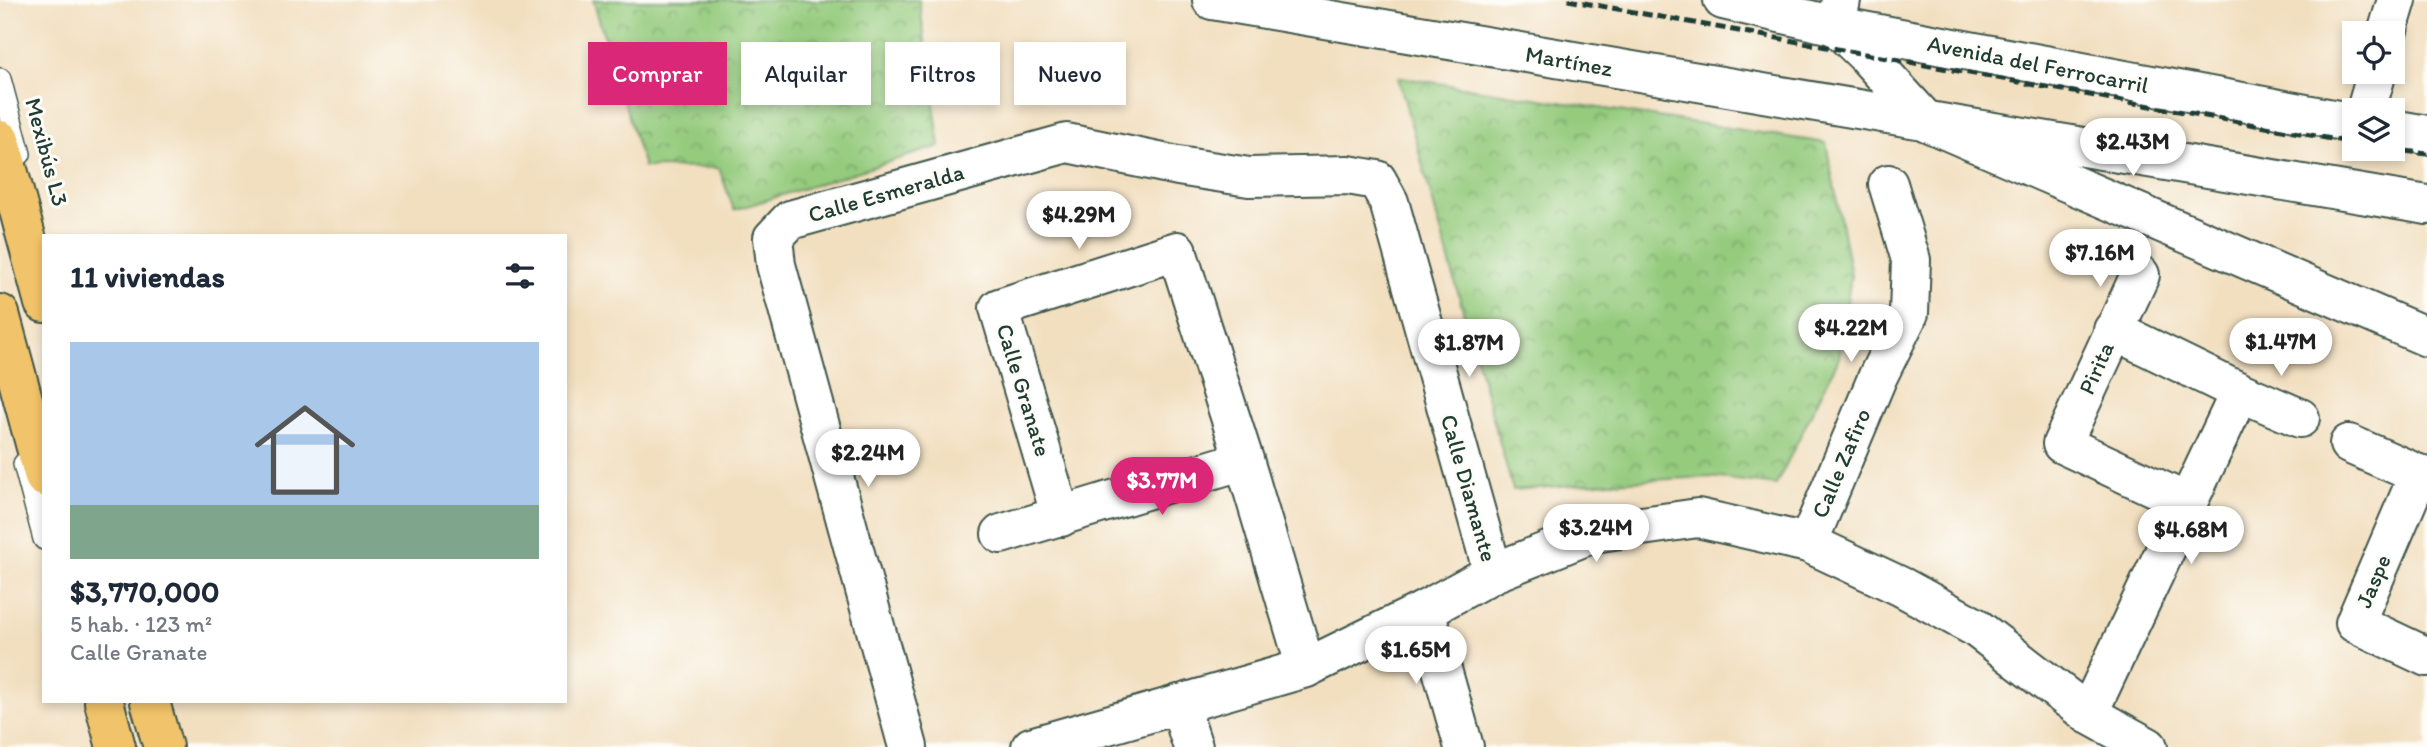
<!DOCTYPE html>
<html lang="es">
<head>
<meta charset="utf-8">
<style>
	body { margin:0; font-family:Itim,sans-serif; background:#f6f6f7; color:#1f2937; height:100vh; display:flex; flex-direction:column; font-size:26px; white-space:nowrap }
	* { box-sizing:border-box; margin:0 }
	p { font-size:23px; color:#747a83 }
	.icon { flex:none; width:38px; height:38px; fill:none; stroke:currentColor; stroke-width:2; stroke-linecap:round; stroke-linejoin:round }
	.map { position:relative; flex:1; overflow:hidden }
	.details { position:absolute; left:42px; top:234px; width:525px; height:469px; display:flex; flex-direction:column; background:#fff; border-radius:0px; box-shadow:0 4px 10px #0003 }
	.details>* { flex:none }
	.banner { position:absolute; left:588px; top:42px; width:665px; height:63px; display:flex; gap:14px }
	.fabs { position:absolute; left:2342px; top:21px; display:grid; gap:14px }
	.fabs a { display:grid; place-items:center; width:63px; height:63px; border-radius:0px; background:#fff; box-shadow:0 4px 10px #0003; font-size:35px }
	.price { position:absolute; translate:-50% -60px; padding:0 16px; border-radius:24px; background:#fff; color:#222; font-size:23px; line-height:46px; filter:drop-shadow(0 2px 4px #0008) }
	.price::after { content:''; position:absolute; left:50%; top:42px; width:21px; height:16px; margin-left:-10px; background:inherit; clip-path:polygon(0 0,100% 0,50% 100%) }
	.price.on { background:#db2777; color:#fff }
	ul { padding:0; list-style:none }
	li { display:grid; align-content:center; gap:14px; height:371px; padding:0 28px }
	li span { display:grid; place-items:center; height:217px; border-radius:0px; color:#555 }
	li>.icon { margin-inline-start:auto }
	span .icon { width:126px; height:126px; fill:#fffc; stroke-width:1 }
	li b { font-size:30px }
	h2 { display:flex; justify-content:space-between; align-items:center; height:84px; padding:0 28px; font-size:30px }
	.tag { padding:0 24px; border-radius:0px; background:#fff; box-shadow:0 4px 10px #0003; font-size:24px; line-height:63px }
	.tag.on { background:#db2777; color:#fff }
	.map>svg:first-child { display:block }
</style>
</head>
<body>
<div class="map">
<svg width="2427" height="747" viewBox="0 0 2427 747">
	<defs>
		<pattern id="park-crowns" width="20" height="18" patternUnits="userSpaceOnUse" patternTransform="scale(1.75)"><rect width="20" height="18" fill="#94cb7d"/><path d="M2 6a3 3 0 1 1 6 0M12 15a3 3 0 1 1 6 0" fill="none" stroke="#78a667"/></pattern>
	</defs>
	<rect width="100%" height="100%" fill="#fdfcf7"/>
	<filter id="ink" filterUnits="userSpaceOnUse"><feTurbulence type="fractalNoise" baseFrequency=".0143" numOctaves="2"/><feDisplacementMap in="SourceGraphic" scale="14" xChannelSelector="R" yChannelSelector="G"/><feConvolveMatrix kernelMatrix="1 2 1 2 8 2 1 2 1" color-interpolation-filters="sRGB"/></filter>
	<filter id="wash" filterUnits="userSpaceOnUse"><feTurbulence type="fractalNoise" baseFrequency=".00686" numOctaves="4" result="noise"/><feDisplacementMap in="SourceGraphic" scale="28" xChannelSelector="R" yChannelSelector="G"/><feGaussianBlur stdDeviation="1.57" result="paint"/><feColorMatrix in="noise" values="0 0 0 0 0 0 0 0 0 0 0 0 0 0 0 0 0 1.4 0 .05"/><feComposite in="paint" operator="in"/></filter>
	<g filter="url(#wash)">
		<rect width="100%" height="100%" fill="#f2dfc0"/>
		<!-- park -->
		<g fill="url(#park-crowns)" stroke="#5a8458" stroke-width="2">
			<path d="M593,0H919L940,146L734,210L719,168L644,167Z"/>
			<path d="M1398,77L1826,143L1851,275L1839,358L1776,485L1711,477L1610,482L1513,490Z"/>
		</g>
	</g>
	<g filter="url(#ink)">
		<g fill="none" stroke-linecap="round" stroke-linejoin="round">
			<defs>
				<g id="service">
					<path d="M0,79L20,154"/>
					<path d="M24,464L44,539"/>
				</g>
				<g id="minor">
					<path d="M1212,0L2427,205"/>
					<path d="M1723,0L1836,26L2354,123"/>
					<path d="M1841,0L1836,26L1865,54L1927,122L2427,337"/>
					<path d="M2387,33L2397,0"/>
					<path d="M2366,110L2377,72"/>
					<path d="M2392,129L2427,135"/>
					<path d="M2140,275L2062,444L2188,503"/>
					<path d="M2113,330L2240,392L2300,418"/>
					<path d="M2349,444L2427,478"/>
					<path d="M2419,474L2355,623L2427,657"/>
					<path d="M1061,517L999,308L1177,251L1244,460L1306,668"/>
					<path d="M1001,534L1244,460"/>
					<path d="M1808,543L1878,376L1909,313L1911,260L1888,184"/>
					<path d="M1425,610L1464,747"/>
					<path d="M1179,704L1193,747"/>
					<path d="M2088,714L2240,392"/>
					<path d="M908,747L776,265L773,238L790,220L1067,143L1178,166L1249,177L1348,175L1377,180L1389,202L1493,573"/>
					<path d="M1031,747L1306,668L1425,610L1493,573L1593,533L1698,518L1808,543L1902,587L1975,627L2088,714L2148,747"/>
				</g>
				<g id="primary">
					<path d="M0,140L44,303"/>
					<path d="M0,314L44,477"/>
					<path d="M104,702L116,747"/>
					<path d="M150,702L163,747"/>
				</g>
			</defs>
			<!-- service casing -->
			<use href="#service" stroke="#3f5549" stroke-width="24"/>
			<!-- minor casing -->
			<use href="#minor" stroke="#3f5549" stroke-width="42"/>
			<!-- primary casing -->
			<use href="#primary" stroke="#3f5549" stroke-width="42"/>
			<!-- service -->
			<use href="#service" stroke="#fff" stroke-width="21"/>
			<!-- minor -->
			<use href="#minor" stroke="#fff" stroke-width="38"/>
			<!-- primary -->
			<use href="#primary" stroke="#f1c36a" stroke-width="38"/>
			<!-- rail -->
			<g stroke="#1f3d34" stroke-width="5" stroke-dasharray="10 5" stroke-linecap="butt">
				<path d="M1568,0L2354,143"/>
				<path d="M2390,149L2427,154"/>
			</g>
		</g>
	</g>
	<g text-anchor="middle" stroke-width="6" stroke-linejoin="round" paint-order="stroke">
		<!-- street labels -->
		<g font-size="23" fill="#1f3d34" stroke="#fdfcf7">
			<text transform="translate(1569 61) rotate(10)" y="8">Martínez</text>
			<text transform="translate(2038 64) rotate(11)" y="8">Avenida del Ferrocarril</text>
			<text transform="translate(47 152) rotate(75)" y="8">Mexibús L3</text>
			<text transform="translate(886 193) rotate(-16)" y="8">Calle Esmeralda</text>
			<text transform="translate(2096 368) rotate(-66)" y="8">Pirita</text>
			<text transform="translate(1024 390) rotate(73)" y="8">Calle Granate</text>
			<text transform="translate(1841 463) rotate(-67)" y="8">Calle Zafiro</text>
			<text transform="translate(1469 488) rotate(74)" y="8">Calle Diamante</text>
			<text transform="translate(2373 581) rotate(-67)" y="8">Jaspe</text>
		</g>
	</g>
</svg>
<div class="fabs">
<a><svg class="icon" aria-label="locate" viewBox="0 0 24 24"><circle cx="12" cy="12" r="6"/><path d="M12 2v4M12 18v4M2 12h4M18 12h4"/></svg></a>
<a><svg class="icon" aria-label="layers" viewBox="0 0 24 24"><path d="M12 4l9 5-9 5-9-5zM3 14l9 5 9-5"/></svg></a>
</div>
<b class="price" style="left:2133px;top:178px">$2.43M</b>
<b class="price" style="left:1079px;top:251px">$4.29M</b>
<b class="price" style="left:2100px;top:289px">$7.16M</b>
<b class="price" style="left:1851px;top:364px">$4.22M</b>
<b class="price" style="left:2281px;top:378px">$1.47M</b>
<b class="price" style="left:1469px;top:379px">$1.87M</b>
<b class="price" style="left:868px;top:489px">$2.24M</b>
<b class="price on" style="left:1162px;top:517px">$3.77M</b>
<b class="price" style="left:1596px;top:564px">$3.24M</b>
<b class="price" style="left:2191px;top:566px">$4.68M</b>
<b class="price" style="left:1416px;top:686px">$1.65M</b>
<div class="banner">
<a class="tag on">Comprar</a>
<a class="tag">Alquilar</a>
<a class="tag">Filtros</a>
<a class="tag">Nuevo</a>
</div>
<section class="details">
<h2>11 viviendas<svg class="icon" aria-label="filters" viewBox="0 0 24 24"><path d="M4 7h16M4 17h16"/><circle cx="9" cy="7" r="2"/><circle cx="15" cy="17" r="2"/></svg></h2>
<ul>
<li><span style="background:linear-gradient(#a9c7e8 75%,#7fa58c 0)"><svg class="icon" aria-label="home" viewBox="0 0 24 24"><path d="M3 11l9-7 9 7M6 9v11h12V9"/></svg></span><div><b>$3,770,000</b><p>5 hab. · 123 m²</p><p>Calle Granate</p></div></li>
</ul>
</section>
</div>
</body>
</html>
